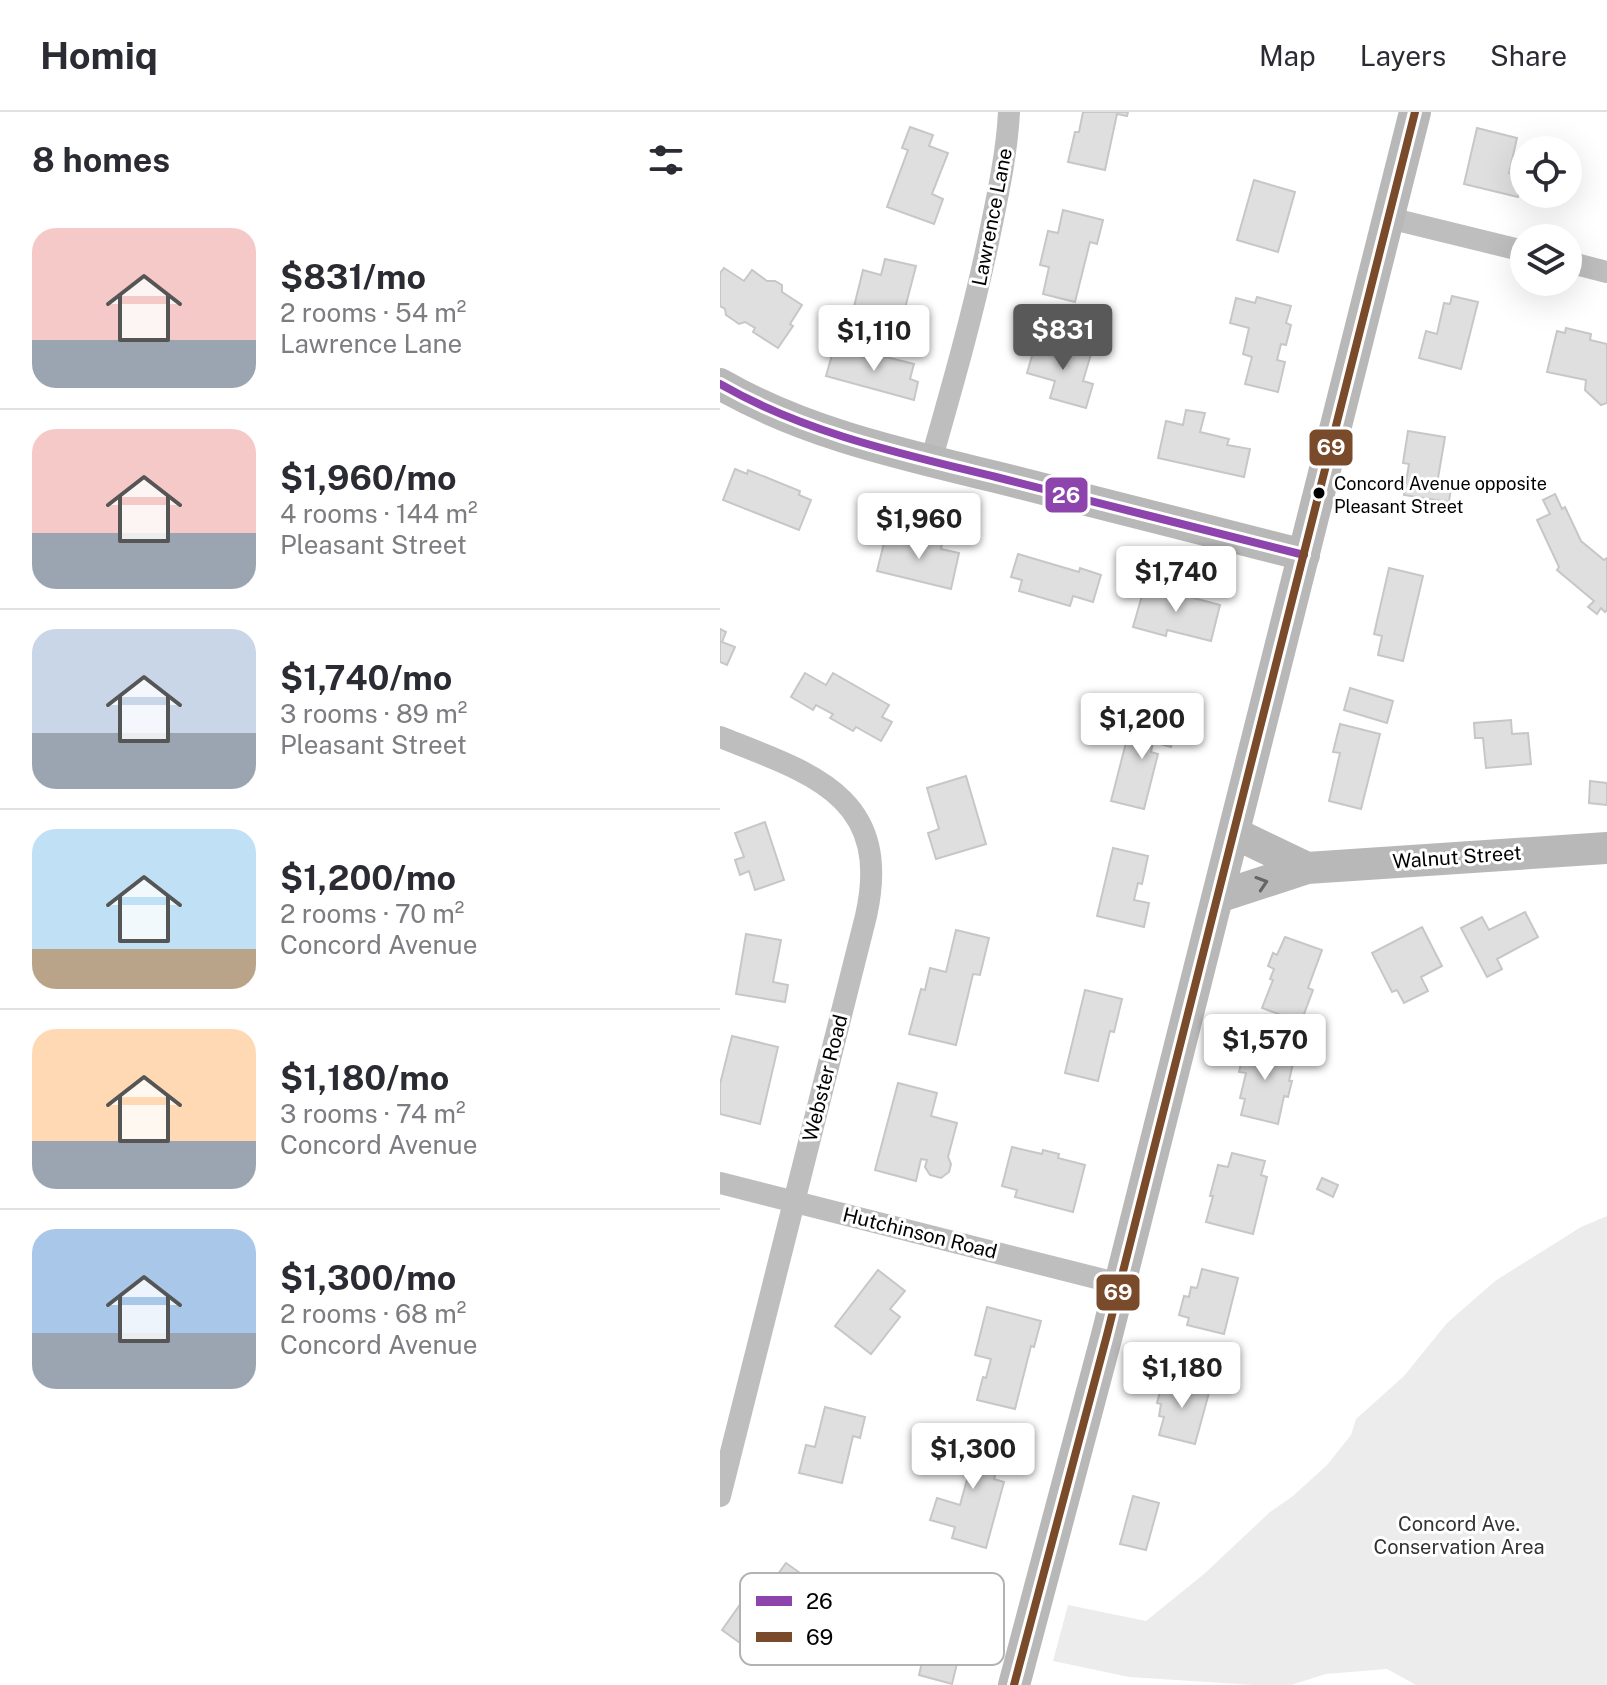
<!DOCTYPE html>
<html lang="en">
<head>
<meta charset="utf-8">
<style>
	body { margin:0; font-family:"Public Sans",sans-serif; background:#f7f7f7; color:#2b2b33; height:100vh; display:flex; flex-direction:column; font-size:30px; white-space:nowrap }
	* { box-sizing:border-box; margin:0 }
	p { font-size:26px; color:#7c7c81 }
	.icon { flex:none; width:44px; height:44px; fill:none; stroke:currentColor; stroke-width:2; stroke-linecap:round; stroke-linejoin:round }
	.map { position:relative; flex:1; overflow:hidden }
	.details { display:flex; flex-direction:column; background:#fff; width:720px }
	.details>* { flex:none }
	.controls { position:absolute; left:790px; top:24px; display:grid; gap:16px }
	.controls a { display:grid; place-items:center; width:72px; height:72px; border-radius:50%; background:#fff; box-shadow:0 8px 32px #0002; font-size:40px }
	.price { position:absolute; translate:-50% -68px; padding:0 18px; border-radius:8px; background:#fff; color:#222; font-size:26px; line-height:52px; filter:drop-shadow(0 2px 4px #0008) }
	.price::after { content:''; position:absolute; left:50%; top:48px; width:24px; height:18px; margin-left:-12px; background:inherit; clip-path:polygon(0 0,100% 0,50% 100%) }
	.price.current { background:#595959; color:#fff }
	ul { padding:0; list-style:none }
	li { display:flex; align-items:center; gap:24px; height:200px; padding:0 32px }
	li+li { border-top:2px solid #e1e1e2 }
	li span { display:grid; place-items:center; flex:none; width:224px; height:160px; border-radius:24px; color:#555 }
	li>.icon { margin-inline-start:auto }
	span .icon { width:96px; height:96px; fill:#fffc; stroke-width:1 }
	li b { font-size:34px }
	h2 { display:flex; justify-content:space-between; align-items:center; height:96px; padding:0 32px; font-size:34px }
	header { display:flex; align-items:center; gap:48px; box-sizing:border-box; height:112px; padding:0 40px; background:#fff; border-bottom:2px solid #e1e1e2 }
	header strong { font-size:38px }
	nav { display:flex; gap:44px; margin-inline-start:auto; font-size:28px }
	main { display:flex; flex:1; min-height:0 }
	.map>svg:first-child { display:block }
</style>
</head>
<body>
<header>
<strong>Homiq</strong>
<nav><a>Map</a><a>Layers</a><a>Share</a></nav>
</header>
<main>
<section class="details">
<h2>8 homes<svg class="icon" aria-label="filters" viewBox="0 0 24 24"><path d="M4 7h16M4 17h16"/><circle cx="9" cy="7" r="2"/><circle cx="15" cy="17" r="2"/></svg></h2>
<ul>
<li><span style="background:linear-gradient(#f6c9c9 70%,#9aa5b1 0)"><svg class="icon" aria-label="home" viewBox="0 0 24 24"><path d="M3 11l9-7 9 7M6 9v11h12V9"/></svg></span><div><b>$831/mo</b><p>2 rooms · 54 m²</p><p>Lawrence Lane</p></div></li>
<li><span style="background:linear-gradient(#f6c9c9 65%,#9aa5b1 0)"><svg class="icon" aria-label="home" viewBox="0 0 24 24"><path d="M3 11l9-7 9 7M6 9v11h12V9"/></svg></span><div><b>$1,960/mo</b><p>4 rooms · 144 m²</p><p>Pleasant Street</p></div></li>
<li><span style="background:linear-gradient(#c9d6e8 65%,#9aa5b1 0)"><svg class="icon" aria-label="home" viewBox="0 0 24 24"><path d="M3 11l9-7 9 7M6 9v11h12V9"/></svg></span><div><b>$1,740/mo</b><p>3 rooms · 89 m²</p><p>Pleasant Street</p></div></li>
<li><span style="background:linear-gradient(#bfe0f5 75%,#b9a48a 0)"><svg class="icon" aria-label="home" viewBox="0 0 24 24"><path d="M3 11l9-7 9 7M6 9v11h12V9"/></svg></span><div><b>$1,200/mo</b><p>2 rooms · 70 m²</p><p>Concord Avenue</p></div></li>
<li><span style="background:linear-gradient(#ffd9b3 70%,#9aa5b1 0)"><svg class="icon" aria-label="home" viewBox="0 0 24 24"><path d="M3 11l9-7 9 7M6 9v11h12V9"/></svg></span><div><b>$1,180/mo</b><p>3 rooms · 74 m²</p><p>Concord Avenue</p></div></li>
<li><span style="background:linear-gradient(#a9c7e8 65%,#9aa5b1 0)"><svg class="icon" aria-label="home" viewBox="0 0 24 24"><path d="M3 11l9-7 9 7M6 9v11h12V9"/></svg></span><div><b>$1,300/mo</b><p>2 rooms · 68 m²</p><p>Concord Avenue</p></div></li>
</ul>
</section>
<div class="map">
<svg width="887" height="1573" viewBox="0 0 887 1573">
	<rect width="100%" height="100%" fill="#fff"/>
	<!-- green -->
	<path fill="#ececec" d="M887,1104V1573H696L667,1557L606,1562L571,1573H534L409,1565L333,1549L348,1493L426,1509L484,1462L550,1400L573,1384L607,1353L631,1323L636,1307L684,1264L727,1211L775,1169L861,1115Z"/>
	<!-- building -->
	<g fill="#dfdfdf" stroke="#c7c7c7" stroke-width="2">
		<path d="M363,0H408L407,4L397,2L385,58L348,50L355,20H359Z"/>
		<path d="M190,15L213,23L209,34L228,41L212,82L223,87L214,112L167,95L188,38L182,36Z"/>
		<path d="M757,16L797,26L789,61L803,65L798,85L744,72Z"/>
		<path d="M534,68L575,80L558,140L517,128Z"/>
		<path d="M343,98L383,108L377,132L370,130L355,190L323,182L329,155L320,153L328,119L338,121Z"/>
		<path d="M165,147L196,154L183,204L177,202L168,238L126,227L143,158L161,163Z"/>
		<path d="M4,156L24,169L32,158L47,169H55L62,173V180L82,193L70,212L73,214L58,236L33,220L35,216L25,210L19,212L6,203L5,197L0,194V161Z"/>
		<path d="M732,184L758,190L741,257L699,246L706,219L717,222L724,191L730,192Z"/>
		<path d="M537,185L571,194L566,211L571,213L566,233L561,232L557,248L565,250L558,280L525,272L532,245L523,242L529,216L510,211L516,186L535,191Z"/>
		<path d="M846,216L871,222L870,228L887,232V291L881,293L865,278L866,268L827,260L837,219L845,221Z"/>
		<path d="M317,227L371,242L363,269L373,272L366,296L330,286L335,269L307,261Z"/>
		<path d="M114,236L145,245L146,240L194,252L190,267L198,270L194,288L106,264Z"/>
		<path d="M466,298L485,301L480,320L509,327L507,333L530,337L524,365L438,346L446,309L463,313Z"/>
		<path d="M688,319L725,325L717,372L731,375L729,390L684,383L689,352L683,351Z"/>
		<path d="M15,357L27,362L28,358L80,379L79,383L91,388L79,418L3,388Z"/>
		<path d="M835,382L842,397L845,395L861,429L884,448L887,446V498L885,500L881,496L877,502L868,495L874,489L837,458L839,455L817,408L830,402L823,388Z"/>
		<path d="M166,423L200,432L202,423L223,428L221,437L239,441L231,477L157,459Z"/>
		<path d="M298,442L359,460L360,456L381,463L373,490L353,484L350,494L299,479L302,468L291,465Z"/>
		<path d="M669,456L703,464L683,549L658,543L662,524L654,522Z"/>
		<path d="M425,473L500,493L491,529L447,518L446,524L413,515Z"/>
		<path d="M0,517L6,520L2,530L15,535L7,553L0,550Z"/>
		<path d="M85,561L106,573L113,561L169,593L162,605L172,610L161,629L136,615L133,619L110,606L113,602L96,593L93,598L71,585Z"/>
		<path d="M630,576L673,589L667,611L624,598Z"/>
		<path d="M432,601L457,607L451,635L433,630L431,640L438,642L424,697L391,689L410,615L427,619Z"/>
		<path d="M791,608L792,622L808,621L811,652L766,656L763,626H755L754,611Z"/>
		<path d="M620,612L660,622L641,697L609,689L620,641L613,640Z"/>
		<path d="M246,664L266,732L216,747L208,721L219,717L207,676Z"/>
		<path d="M870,669L887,671V693L869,691Z"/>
		<path d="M45,710L64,768L35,778L29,759L20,763L15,748L24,745L15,721Z"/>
		<path d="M393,736L428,744L422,772L418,771L414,788L429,791L424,815L377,804Z"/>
		<path d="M805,800L818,825L777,847L782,857L767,865L741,816L762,805L769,818Z"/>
		<path d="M702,815L722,854L701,865L708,879L684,891L677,878L672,880L652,841Z"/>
		<path d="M236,818L269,826L260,863L253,862L236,933L189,922L201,877L205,878L210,856L226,860Z"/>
		<path d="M26,822L61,828L53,870L68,873L65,890L16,882Z"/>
		<path d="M565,825L602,838L588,876L593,878L581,910L542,896L553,868L550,867L554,857L548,854L553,841L557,843Z"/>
		<path d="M365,878L402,887L394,920L390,919L378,969L345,961Z"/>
		<path d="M12,924L58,935L40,1012L0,1002V972Z"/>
		<path d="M526,930L555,937L554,942L574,947L569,969H572L568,985L564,984L558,1012L521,1003L525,987L520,986L526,961L519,960Z"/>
		<path d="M178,971L217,981L211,1004L237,1011L228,1045L231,1052L229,1060L221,1066L210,1063L205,1055L207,1048L201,1047L196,1069L155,1058Z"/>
		<path d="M292,1035L322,1042L323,1038L339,1042L338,1046L365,1053L353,1100L295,1085L297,1078L282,1074Z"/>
		<path d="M512,1041L545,1049L541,1063L547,1065L533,1122L486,1110L493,1084H490L498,1053L508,1055Z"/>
		<path d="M602,1066L618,1073L613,1085L597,1077Z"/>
		<path d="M482,1157L518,1166L504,1222L467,1213L469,1206L459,1203L464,1184L469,1185L471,1175L477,1176Z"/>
		<path d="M158,1158L185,1179L170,1197L180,1205L151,1242L115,1214Z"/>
		<path d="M267,1195L321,1209L314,1235L311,1234L295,1297L257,1288L263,1265L266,1266L271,1247L255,1243Z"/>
		<path d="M444,1265L490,1277L475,1332L439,1323L444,1305L439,1304L441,1292L437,1291Z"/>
		<path d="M105,1295L145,1305L140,1326L133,1324L122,1371L79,1361L86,1333L95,1335Z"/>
		<path d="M235,1320L284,1335L274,1367L284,1370L266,1436L232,1426L235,1415L210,1408L217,1386L240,1393L248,1364L235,1359L233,1353L234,1347L229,1345Z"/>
		<path d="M413,1384L439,1391L426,1438L400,1432Z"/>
		<path d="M66,1451L101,1476L48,1551L2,1518L19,1494L29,1502Z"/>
		<path d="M222,1466L251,1473L243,1505L248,1506L232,1572L199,1563Z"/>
	</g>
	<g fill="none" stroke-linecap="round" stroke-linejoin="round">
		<!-- street -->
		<g stroke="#bebebe" stroke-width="22">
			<path d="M669,106L804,139"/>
			<path d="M848,150L887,160"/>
			<path d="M211,349C233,272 255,195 271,116C279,77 287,39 289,0"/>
			<path d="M0,625C91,661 173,684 146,804L0,1384"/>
			<path d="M0,1071L400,1172"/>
		</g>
		<!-- secondary -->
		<g stroke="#b8b8b8" stroke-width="32">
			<path d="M0,272C85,321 182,342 276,365C379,391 481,417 584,443"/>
			<path d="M514,721L587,756"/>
			<path d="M498,785L587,756L887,736"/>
			<path d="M294,1573L387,1223L695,0"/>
		</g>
		<defs>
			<path id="bus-1" d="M0,272C85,321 182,342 276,365C379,391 481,417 584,443"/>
			<path id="bus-2" d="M294,1573L387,1223L695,0"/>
		</defs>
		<!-- bus-1 casing -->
		<use href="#bus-1" stroke="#fff" stroke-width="14"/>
		<!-- bus-2 casing -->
		<use href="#bus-2" stroke="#fff" stroke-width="14"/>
		<!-- bus-1 -->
		<use href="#bus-1" stroke="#8e44ad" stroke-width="8"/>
		<!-- bus-2 -->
		<use href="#bus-2" stroke="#7a4b2a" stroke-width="8"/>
	</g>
	<!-- one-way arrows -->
	<defs><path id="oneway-chevron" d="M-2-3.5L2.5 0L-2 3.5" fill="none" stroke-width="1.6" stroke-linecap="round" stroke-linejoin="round" transform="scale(2)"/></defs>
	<use stroke="#656565" href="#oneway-chevron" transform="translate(542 771) rotate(-18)"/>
	<!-- markers -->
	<circle fill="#000" stroke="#fff" stroke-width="3" cx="599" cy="381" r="7"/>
	<g text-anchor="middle" stroke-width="6" stroke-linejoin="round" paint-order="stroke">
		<!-- bus labels -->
		<g font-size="18" fill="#000" stroke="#fff" text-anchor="start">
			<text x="614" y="378">Concord Avenue opposite<tspan x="614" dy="23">Pleasant Street</tspan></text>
		</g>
		<!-- street labels -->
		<g font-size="20" fill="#000" stroke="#fff">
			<text transform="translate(272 105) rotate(-79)" y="7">Lawrence Lane</text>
			<text transform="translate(737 745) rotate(-4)" y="7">Walnut Street</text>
			<text transform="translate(105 966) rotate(-76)" y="7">Webster Road</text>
			<text transform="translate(200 1121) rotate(14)" y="7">Hutchinson Road</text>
		</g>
		<!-- park labels -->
		<g font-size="20" fill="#333" stroke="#fff">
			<text x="739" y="1419">Concord Ave.<tspan x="739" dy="23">Conservation Area</tspan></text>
		</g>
	</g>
	<!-- legend -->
	<rect x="20" y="1461" width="264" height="92" rx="12" fill="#fff" stroke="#b2b2b2" stroke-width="2"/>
	<rect x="36" y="1484" width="36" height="10" fill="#8e44ad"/>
	<rect x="36" y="1520" width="36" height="10" fill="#7a4b2a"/>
	<g font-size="22" fill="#000">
		<text x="86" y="1497">26</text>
		<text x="86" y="1533">69</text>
	</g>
	<g stroke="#fff" stroke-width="3">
		<rect x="588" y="316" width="46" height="39" rx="8" fill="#7a4b2a"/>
		<rect x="324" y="364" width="45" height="38" rx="8" fill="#8e44ad"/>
		<rect x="375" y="1161" width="46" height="39" rx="8" fill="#7a4b2a"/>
	</g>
	<g font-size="22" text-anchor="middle" font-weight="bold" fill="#fff">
		<text x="611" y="343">69</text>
		<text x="346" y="391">26</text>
		<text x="398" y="1188">69</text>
	</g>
</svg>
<div class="controls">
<a><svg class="icon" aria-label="locate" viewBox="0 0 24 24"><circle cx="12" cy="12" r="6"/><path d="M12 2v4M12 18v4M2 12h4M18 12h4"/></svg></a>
<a><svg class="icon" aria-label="layers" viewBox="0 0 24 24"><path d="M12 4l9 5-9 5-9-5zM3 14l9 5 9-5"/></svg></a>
</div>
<b class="price current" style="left:343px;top:260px">$831</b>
<b class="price" style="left:154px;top:261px">$1,110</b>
<b class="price" style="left:199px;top:449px">$1,960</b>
<b class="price" style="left:456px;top:502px">$1,740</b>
<b class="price" style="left:422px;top:649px">$1,200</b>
<b class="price" style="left:545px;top:970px">$1,570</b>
<b class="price" style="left:462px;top:1298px">$1,180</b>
<b class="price" style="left:253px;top:1379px">$1,300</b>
</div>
</main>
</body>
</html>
